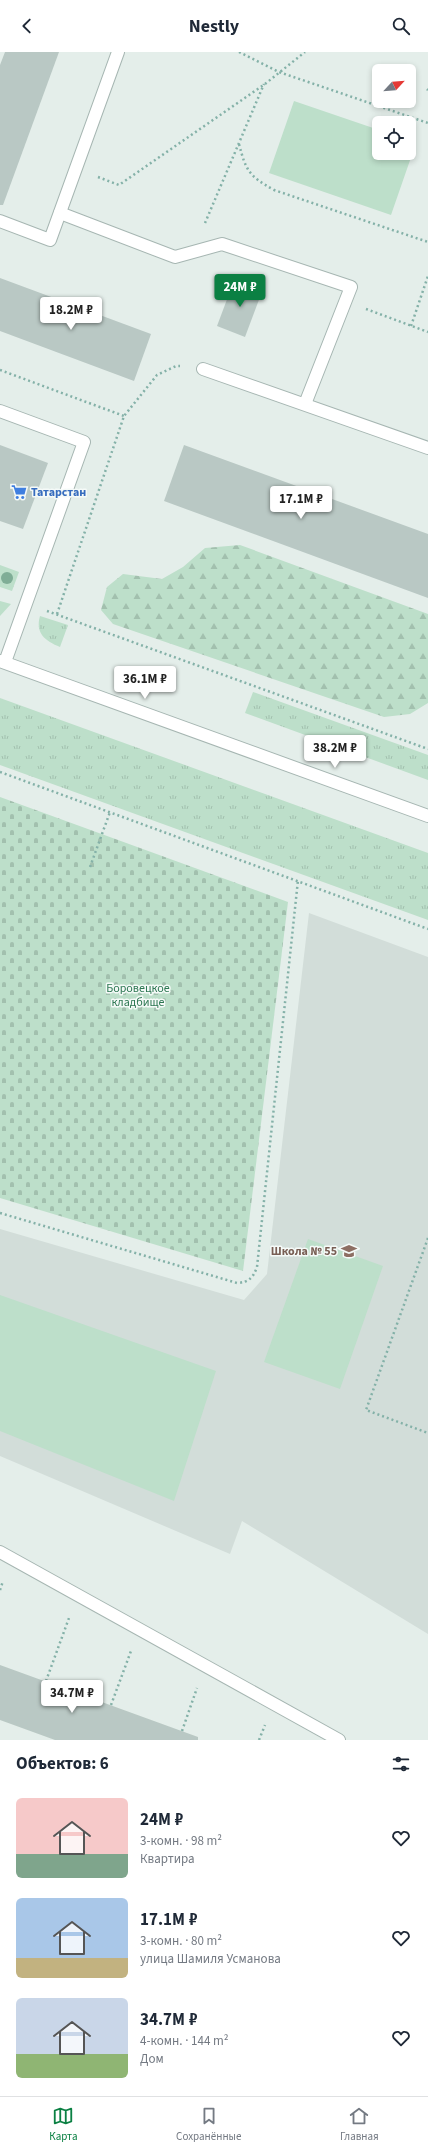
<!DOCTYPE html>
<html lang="ru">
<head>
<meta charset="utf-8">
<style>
	body { margin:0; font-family:"Source Sans 3",sans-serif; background:#f6f6f7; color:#1f2937; height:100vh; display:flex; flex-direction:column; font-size:15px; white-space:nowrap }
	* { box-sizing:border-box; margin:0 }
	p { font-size:13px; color:#747a83 }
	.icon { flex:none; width:22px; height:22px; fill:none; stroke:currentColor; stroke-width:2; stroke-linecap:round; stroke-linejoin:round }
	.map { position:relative; height:1688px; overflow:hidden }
	.side { display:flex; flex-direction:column; background:#fff; flex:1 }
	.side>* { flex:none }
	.needle { width:26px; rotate:64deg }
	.buttons { position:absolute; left:372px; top:12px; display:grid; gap:8px }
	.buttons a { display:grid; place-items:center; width:44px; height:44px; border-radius:6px; background:#fff; box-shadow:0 2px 6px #0003; font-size:20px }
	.price { position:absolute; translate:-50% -34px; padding:0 9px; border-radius:4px; background:#fff; color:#222; font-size:13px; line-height:26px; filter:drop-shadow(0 1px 2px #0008) }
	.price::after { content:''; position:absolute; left:50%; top:24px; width:12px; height:9px; margin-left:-6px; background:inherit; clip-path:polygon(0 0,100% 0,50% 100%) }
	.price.selected { background:#0b8043; color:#fff }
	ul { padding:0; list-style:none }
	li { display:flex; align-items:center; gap:12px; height:100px; padding:0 16px }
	li span { display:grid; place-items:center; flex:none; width:112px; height:80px; border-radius:6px; color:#555 }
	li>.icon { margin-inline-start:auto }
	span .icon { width:48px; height:48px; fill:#fffc; stroke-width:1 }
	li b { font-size:17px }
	h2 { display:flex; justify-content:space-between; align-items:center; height:48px; padding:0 16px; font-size:17px }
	header { display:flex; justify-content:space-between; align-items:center; height:52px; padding:0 16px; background:#fff; font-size:18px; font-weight:700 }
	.menu { display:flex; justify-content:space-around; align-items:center; height:56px; border-top:1px solid #e0e1e3; background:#fff; font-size:11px; color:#747a83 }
	.menu a { display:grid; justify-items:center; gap:2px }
	.menu .selected { color:#0b8043 }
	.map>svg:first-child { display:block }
</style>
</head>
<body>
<header><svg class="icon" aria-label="back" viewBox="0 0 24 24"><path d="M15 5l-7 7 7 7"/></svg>Nestly<svg class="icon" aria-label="search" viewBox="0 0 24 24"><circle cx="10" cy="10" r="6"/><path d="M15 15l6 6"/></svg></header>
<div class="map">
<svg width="428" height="1688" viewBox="0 0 428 1688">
	<defs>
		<pattern id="grass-tufts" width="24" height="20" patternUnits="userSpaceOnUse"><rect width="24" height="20" fill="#bddfca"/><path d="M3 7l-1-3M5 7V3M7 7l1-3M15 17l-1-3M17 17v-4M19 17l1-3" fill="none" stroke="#a2c0ae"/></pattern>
		<pattern id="forest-firs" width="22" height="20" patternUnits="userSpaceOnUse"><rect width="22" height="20" fill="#bddfca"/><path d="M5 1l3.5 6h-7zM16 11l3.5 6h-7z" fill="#a2c0ae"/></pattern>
		<pattern id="cemetery-stones" width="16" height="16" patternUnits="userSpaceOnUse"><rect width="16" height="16" fill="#bddfca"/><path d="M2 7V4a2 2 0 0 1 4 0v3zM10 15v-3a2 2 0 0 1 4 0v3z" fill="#a2c0ae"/></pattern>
	</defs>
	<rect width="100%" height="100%" fill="#e4eeea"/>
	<!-- built -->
	<path fill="#d2ddd9" d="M309,861L428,905V1582L242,1469L230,1502L0,1404V1177L244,1248L267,1222Z"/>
	<!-- grass -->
	<g fill="url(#grass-tufts)">
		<path d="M0,513L19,520L12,539L0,535Z"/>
		<path d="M0,549L11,552L0,564Z"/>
		<path d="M40,564L68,573L60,595C45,589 35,581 40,564Z"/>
		<path d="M253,640L428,703V728L245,661Z"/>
		<path d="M0,646L428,801V868L0,713Z"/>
	</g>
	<!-- forest -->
	<path fill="url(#forest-firs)" d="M240,493L428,562V651L410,662L384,665L113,572L101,558L107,535L123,522L162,527L183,515L205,496Z"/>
	<!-- cemetery -->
	<path fill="url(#cemetery-stones)" d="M0,745L288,850L243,1219L0,1146Z"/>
	<!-- park -->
	<g fill="#bddfca">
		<path d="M294,49L379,78V101H409V89L416,91L391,163L269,121Z"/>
		<path d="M308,1187L383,1214L340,1337L264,1310Z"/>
		<path d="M0,1243L216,1319L174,1449L0,1379Z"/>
	</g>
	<!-- building -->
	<g fill="#b9c8c4">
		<path d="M5,0H59L3,153H0V13Z"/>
		<path d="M0,226L151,282L134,329L0,279Z"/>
		<path d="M235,226L263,237L245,285L217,274Z"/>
		<path d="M0,393L48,411L23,477L0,469Z"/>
		<path d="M184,393L428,482V546L164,449Z"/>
		<path d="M0,1613L198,1685V1688H55L0,1668Z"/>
	</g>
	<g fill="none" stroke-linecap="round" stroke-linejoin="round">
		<defs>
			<g id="service">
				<path d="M60,161L175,205L222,192L351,235L305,352"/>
				<path d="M0,169L50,188L118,0"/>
				<path d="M203,317L428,396"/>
				<path d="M0,359L84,390L5,610"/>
				<path d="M0,1500L339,1688"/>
			</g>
			<path id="minor" d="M0,609L428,764"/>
		</defs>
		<!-- service casing -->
		<use href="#service" stroke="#a6b6b2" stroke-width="14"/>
		<!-- minor casing -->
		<use href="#minor" stroke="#a6b6b2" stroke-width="14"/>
		<!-- path -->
		<g stroke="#84b1a8" stroke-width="2.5" stroke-dasharray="2 3" stroke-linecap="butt">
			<path d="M239,0L279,20L428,71"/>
			<path d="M427,37L428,38"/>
			<path d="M239,92C246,119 249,124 274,138L428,190"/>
			<path d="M98,125L119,133L265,32L305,0"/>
			<path d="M205,171L264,32"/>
			<path d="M366,257L428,280"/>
			<path d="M411,274L428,224"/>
			<path d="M0,318L124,364"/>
			<path d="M47,559L428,697"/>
			<path d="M57,562L124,364L157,323L176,314H180"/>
			<path d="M0,720L428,877"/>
			<path d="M90,815L110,760"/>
			<path d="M0,1161L237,1231C249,1230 253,1226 257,1215L298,828"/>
			<path d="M428,1186L366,1358L428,1381"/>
			<path d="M0,1538L3,1529"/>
			<path d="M46,1629L69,1566"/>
			<path d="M111,1653L131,1599"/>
			<path d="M182,1679L197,1636"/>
			<path d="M259,1688L265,1673"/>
		</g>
		<!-- service -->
		<use href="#service" stroke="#fff" stroke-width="12"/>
		<!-- minor -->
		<use href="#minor" stroke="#fff" stroke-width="12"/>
	</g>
	<!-- trees -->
	<circle fill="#7fad96" cx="7" cy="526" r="6"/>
	<!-- icons -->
	<defs>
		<symbol id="supermarket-bare" viewBox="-9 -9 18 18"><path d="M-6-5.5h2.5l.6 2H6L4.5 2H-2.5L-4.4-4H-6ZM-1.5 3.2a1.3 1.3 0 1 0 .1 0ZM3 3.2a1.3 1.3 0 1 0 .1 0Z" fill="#3f7fe0" stroke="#f5faf8" stroke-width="2.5" paint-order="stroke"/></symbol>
		<symbol id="school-bare" viewBox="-9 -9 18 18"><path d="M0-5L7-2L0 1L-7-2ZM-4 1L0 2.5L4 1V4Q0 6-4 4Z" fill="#8d6e63" stroke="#f5faf8" stroke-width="2.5" paint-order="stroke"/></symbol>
	</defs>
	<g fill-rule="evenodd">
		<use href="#supermarket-bare" x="8" y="429" width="22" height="22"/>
		<use href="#school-bare" x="338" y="1188" width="22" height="22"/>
	</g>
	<g text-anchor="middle" stroke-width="3" stroke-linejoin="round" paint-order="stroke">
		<!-- shop labels -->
		<g font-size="12" font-weight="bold" fill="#366cbe" stroke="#f5faf8" text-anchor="start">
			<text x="31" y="444">Татарстан</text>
		</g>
		<!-- park labels -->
		<g font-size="12" fill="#2d7752" stroke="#f5faf8">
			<text x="138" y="940">Боровецкое<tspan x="138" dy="14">кладбище</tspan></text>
		</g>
		<!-- education labels -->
		<g font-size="12" font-weight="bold" fill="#785e54" stroke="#f5faf8" text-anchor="end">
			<text x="337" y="1203">Школа № 55</text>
		</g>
	</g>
</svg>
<div class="buttons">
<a><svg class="needle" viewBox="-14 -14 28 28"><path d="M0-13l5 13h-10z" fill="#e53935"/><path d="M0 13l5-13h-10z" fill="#747a83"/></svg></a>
<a><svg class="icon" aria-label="locate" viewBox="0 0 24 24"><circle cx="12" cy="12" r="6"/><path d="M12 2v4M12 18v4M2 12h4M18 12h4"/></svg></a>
</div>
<b class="price selected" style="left:240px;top:256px">24M ₽</b>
<b class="price" style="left:71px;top:279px">18.2M ₽</b>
<b class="price" style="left:301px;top:468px">17.1M ₽</b>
<b class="price" style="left:145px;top:648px">36.1M ₽</b>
<b class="price" style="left:335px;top:717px">38.2M ₽</b>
<b class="price" style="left:72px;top:1662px">34.7M ₽</b>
</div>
<section class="side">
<h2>Объектов: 6<svg class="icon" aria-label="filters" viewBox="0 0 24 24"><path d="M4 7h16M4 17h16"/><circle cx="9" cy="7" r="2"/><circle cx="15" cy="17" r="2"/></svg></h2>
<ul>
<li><span style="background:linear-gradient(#f6c9c9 70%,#7fa58c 0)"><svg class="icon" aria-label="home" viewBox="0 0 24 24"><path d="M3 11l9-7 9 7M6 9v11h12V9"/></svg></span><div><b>24M ₽</b><p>3-комн. · 98 m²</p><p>Квартира</p></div><svg class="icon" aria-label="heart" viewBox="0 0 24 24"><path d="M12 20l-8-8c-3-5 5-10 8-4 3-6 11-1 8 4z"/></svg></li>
<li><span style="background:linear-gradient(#a9c7e8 75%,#c2b280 0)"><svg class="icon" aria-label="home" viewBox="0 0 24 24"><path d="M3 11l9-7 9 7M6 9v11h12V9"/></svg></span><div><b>17.1M ₽</b><p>3-комн. · 80 m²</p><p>улица Шамиля Усманова</p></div><svg class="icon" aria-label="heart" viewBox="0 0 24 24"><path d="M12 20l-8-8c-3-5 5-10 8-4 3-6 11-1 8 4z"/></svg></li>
<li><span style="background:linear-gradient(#c9d6e8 70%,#8fb573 0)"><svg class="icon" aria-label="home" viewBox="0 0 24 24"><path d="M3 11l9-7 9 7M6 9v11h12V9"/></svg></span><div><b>34.7M ₽</b><p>4-комн. · 144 m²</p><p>Дом</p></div><svg class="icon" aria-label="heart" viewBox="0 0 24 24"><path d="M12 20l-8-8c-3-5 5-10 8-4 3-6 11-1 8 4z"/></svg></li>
</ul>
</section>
<nav class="menu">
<a class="selected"><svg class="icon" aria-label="map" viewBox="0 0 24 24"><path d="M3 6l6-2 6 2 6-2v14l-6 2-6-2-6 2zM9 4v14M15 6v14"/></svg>Карта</a>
<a><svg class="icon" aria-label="saved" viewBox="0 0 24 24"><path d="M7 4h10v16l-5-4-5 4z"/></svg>Сохранённые</a>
<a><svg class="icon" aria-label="home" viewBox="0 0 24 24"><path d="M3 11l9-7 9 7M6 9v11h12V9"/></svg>Главная</a>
</nav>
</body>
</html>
